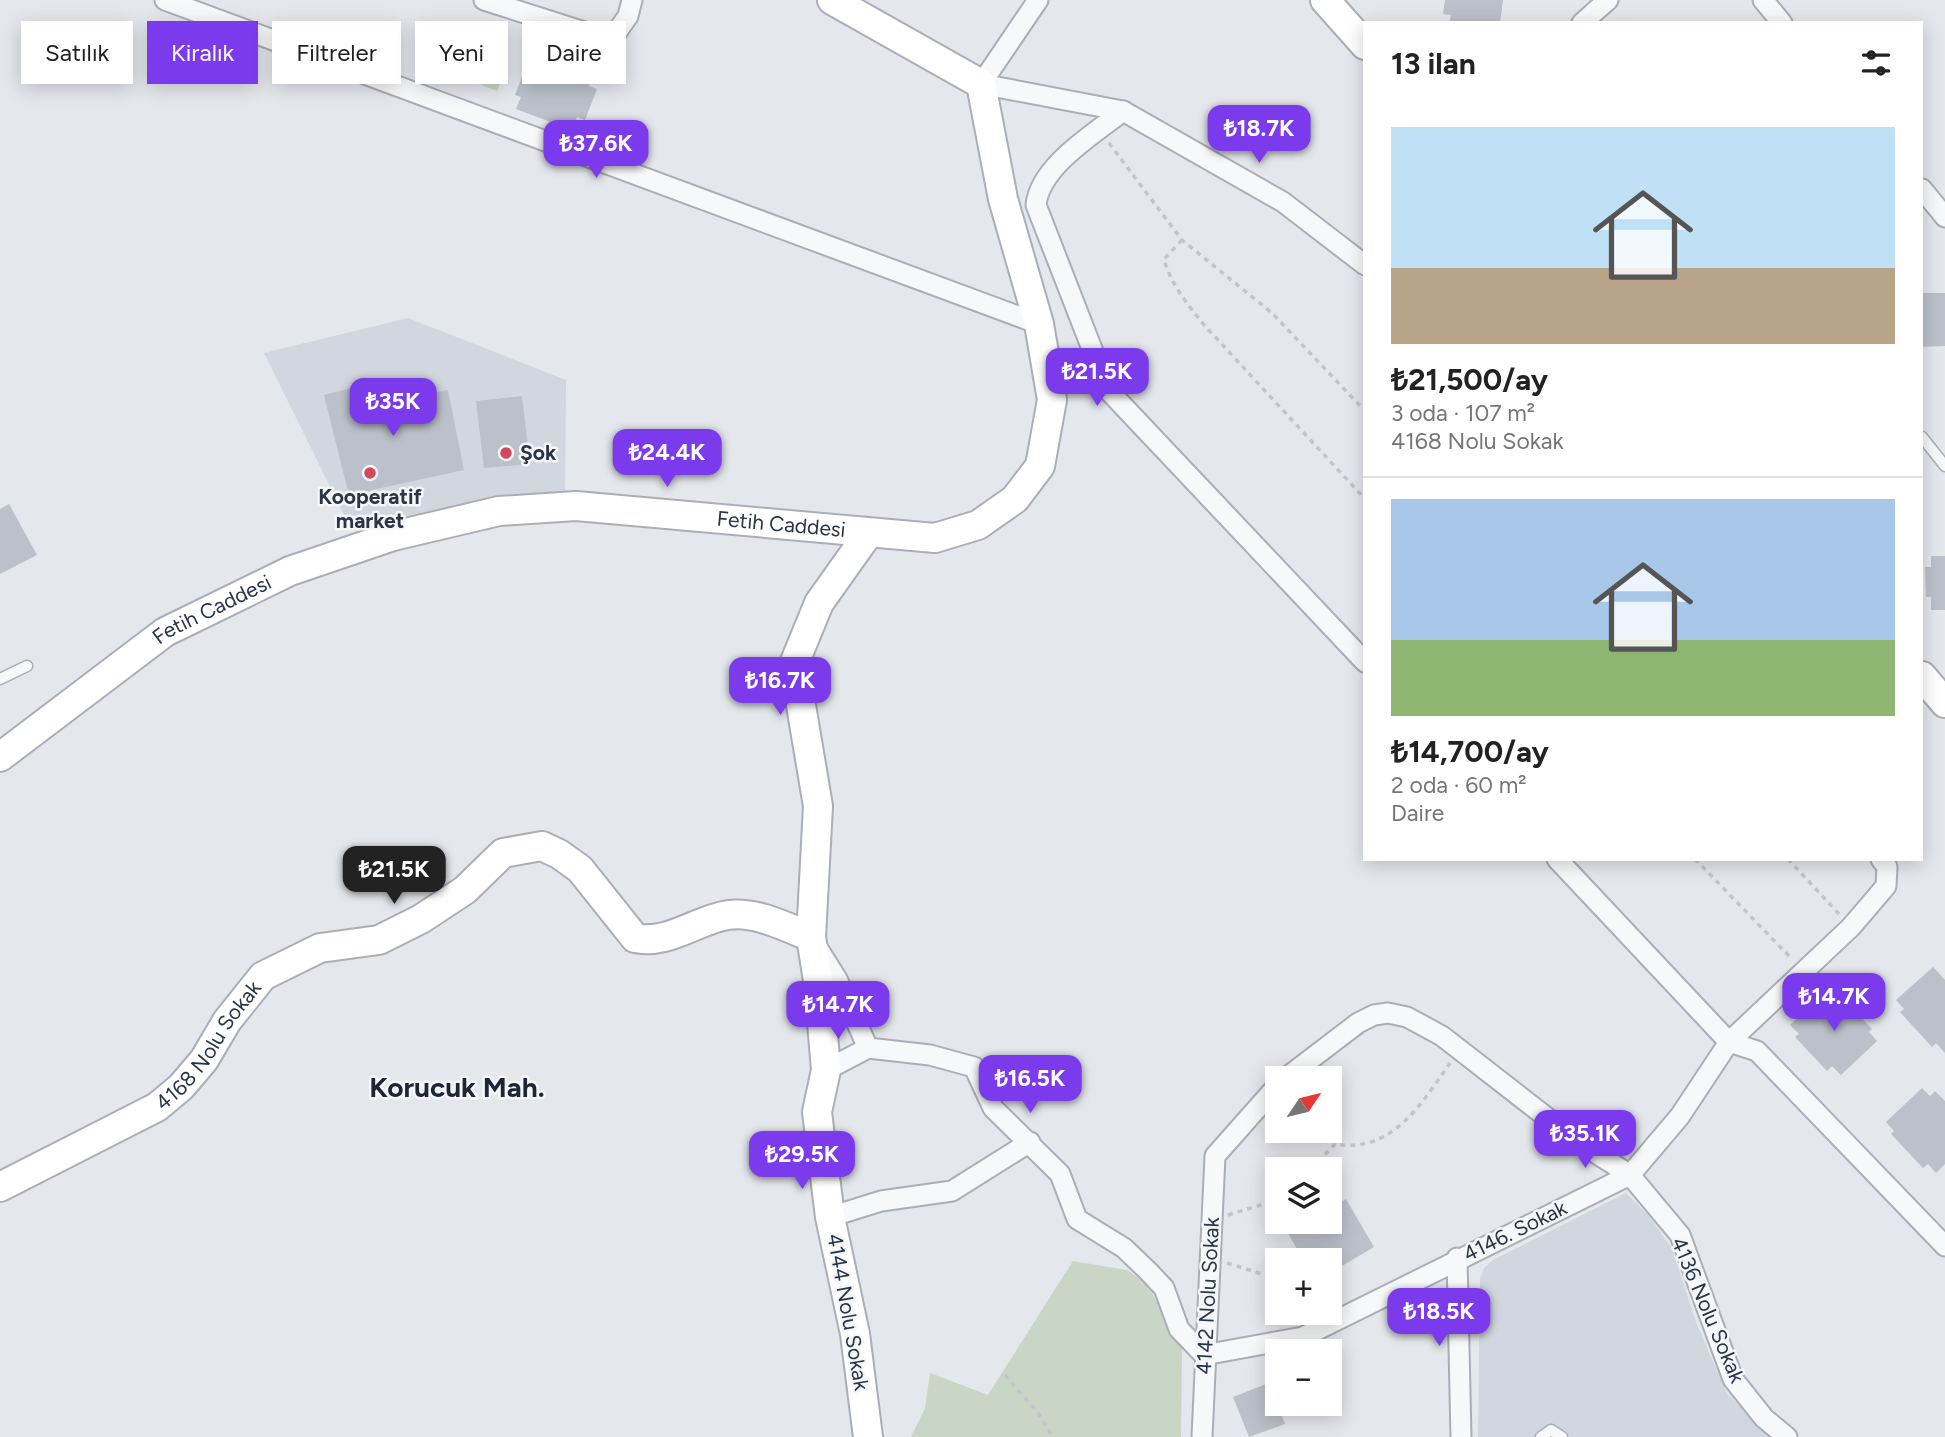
<!DOCTYPE html>
<html lang="tr">
<head>
<meta charset="utf-8">
<style>
	body { margin:0; font-family:Figtree,sans-serif; background:#f2f2f2; color:#222; height:100vh; display:flex; flex-direction:column; font-size:26px; white-space:nowrap }
	* { box-sizing:border-box; margin:0 }
	p { font-size:23px; color:#767676 }
	.icon { flex:none; width:38px; height:38px; fill:none; stroke:currentColor; stroke-width:2; stroke-linecap:round; stroke-linejoin:round }
	.map { position:relative; flex:1; overflow:hidden }
	.panel { position:absolute; left:1363px; top:21px; width:560px; height:840px; display:flex; flex-direction:column; background:#fff; border-radius:0px; box-shadow:0 4px 18px #0003 }
	.panel>* { flex:none }
	.top-card { position:absolute; left:21px; top:21px; width:665px; height:63px; display:flex; gap:14px }
	.needle { width:46px; rotate:55deg }
	.controls { position:absolute; left:1265px; top:1066px; display:grid; gap:14px }
	.controls a { display:grid; place-items:center; width:77px; height:77px; border-radius:0px; background:#fff; box-shadow:0 4px 18px #0003; font-size:35px }
	.price { position:absolute; translate:-50% -60px; padding:0 16px; border-radius:14px; background:#7c3aed; color:#fff; font-size:23px; line-height:46px; filter:drop-shadow(0 2px 4px #0008) }
	.price::after { content:''; position:absolute; left:50%; top:42px; width:21px; height:16px; margin-left:-10px; background:inherit; clip-path:polygon(0 0,100% 0,50% 100%) }
	.price.selected { background:#222; color:#fff }
	ul { padding:0; list-style:none }
	li { display:grid; align-content:center; gap:14px; height:371px; padding:0 28px }
	li+li { border-top:2px solid #e0e0e0 }
	li span { display:grid; place-items:center; height:217px; border-radius:0px; color:#555 }
	li>.icon { margin-inline-start:auto }
	span .icon { width:126px; height:126px; fill:#fffc; stroke-width:1 }
	li b { font-size:30px }
	h2 { display:flex; justify-content:space-between; align-items:center; height:84px; padding:0 28px; font-size:30px }
	.tag { padding:0 24px; border-radius:0px; background:#fff; box-shadow:0 4px 18px #0003; font-size:24px; line-height:63px }
	.tag.selected { background:#7c3aed; color:#fff }
	.map>svg:first-child { display:block }
</style>
</head>
<body>
<div class="map">
<svg width="1945" height="1437" viewBox="0 0 1945 1437">
	<rect width="100%" height="100%" fill="#e4e7ec"/>
	<!-- built -->
	<g fill="#d2d6de">
		<path d="M408,318L566,380L565,497L454,507L352,531L264,353Z"/>
		<path d="M1626,1193L1650,1217L1672,1249L1696,1322L1727,1394L1775,1437H1478L1480,1279L1484,1268L1493,1260Z"/>
	</g>
	<!-- green -->
	<g fill="#c9d6c5">
		<path d="M463,45L508,65L497,91L452,73Z"/>
		<path d="M1073,1261L1127,1270L1147,1284L1182,1348L1181,1437H911L925,1408L930,1373L988,1395Z"/>
	</g>
	<!-- building -->
	<g fill="#bbc0ca">
		<path d="M1445,0H1503L1500,23H1449L1451,15L1443,14Z"/>
		<path d="M537,56L593,77L589,86L597,89L585,120L577,117L572,130L516,109L521,97L515,95L526,66L533,69Z"/>
		<path d="M1922,293H1945V346L1922,347Z"/>
		<path d="M371,383L376,403L448,390L464,470L349,495L324,395Z"/>
		<path d="M522,396L530,464L484,468L476,401Z"/>
		<path d="M9,504L37,555L0,574V509Z"/>
		<path d="M1931,556H1945V610H1931V597H1926L1925,567H1931Z"/>
		<path d="M1933,967L1945,980V1053L1936,1043L1932,1047L1900,1012L1904,1009L1896,1000Z"/>
		<path d="M1826,991L1834,999L1839,994L1872,1029L1869,1032L1877,1041L1841,1075L1832,1066L1827,1071L1795,1037L1799,1034L1790,1025Z"/>
		<path d="M1922,1088L1930,1096L1935,1091L1945,1101V1164L1936,1173L1928,1164L1923,1168L1891,1134L1894,1131L1886,1122Z"/>
		<path d="M1346,1199L1374,1247L1330,1273V1260H1303L1288,1233L1308,1222H1330V1208Z"/>
		<path d="M1269,1383L1285,1424L1249,1437L1233,1397Z"/>
	</g>
	<g fill="none" stroke-linecap="round" stroke-linejoin="round">
		<defs>
			<g id="lane">
				<path d="M1922,437L1945,466"/>
				<path d="M0,679L27,666"/>
				<path d="M1541,1437L1551,1430L1562,1437"/>
			</g>
			<g id="street">
				<path d="M165,0L1039,324"/>
				<path d="M484,0L600,37L614,36L628,16L632,0"/>
				<path d="M1038,0L981,84L1123,111L1283,202L1365,265"/>
				<path d="M1763,0L1782,23"/>
				<path d="M1582,23L1608,0"/>
				<path d="M1123,111C1094,134 1040,166 1036,205L1108,390L1365,662"/>
				<path d="M1922,189L1945,217"/>
				<path d="M1557,859L1729,1042L1757,1051L1945,1246"/>
				<path d="M817,947L837,979L868,1048L930,1055L974,1067L993,1108L1060,1174L1077,1219L1124,1248L1148,1271L1164,1288L1179,1329L1204,1355L1303,1337L1630,1175L1680,1116L1729,1042L1851,927L1886,886L1887,867L1881,859"/>
				<path d="M826,1070L868,1048"/>
				<path d="M1286,1078L1358,1023L1374,1015L1388,1013L1407,1017L1442,1036L1577,1141L1630,1175L1680,1235L1733,1379L1764,1418L1787,1437"/>
				<path d="M830,1217L881,1201L952,1191L1030,1142"/>
				<path d="M1457,1258L1461,1437"/>
				<path d="M1202,1437L1215,1156L1278,1085"/>
			</g>
			<g id="secondary">
				<path d="M1325,0L1365,45"/>
				<path d="M1922,676L1945,703"/>
				<path id="s1" d="M0,757L165,632L290,571L393,536L499,511L576,506L935,538L978,525L1015,499L1040,466L1052,400L1039,324L1003,199L981,84L832,0"/>
				<path id="s2" d="M0,1187L157,1107L181,1087L204,1060L227,1021L263,976L320,948L379,940L421,919L465,890L503,853L542,846L559,854L580,869L635,938C669,945 696,920 728,915C756,911 786,927 811,937"/>
				<path d="M868,1437L855,1334L830,1217L817,1112L826,1070L819,987L811,937L818,806L794,664L819,603L868,534"/>
			</g>
		</defs>
		<!-- lane casing -->
		<use href="#lane" stroke="#a9aeb7" stroke-width="13"/>
		<!-- street casing -->
		<use href="#street" stroke="#a9aeb7" stroke-width="23"/>
		<!-- secondary casing -->
		<use href="#secondary" stroke="#a9aeb7" stroke-width="32"/>
		<!-- path -->
		<g stroke="#c2c5cb" stroke-width="3.5" stroke-dasharray="5 5" stroke-linecap="butt">
			<path d="M1109,143L1182,240L1272,313L1365,411"/>
			<path d="M1182,240L1164,259C1171,285 1188,305 1205,326L1365,499"/>
			<path d="M1695,859L1791,958"/>
			<path d="M1788,859L1839,914"/>
			<path d="M1311,1169L1335,1144C1392,1154 1422,1103 1450,1063"/>
			<path d="M1228,1215L1267,1203L1278,1196"/>
			<path d="M1227,1263L1278,1279"/>
			<path d="M1005,1375L1038,1413L1053,1437"/>
		</g>
		<!-- lane -->
		<use href="#lane" stroke="#f7f8fa" stroke-width="10"/>
		<!-- street -->
		<use href="#street" stroke="#f7f8fa" stroke-width="19"/>
		<!-- secondary -->
		<use href="#secondary" stroke="#fff" stroke-width="28"/>
	</g>
	<!-- markers -->
	<g fill="#d1495b" stroke="#f4f6f9" stroke-width="2.5">
		<circle cx="506" cy="453" r="7"/>
		<circle cx="370" cy="473" r="7"/>
	</g>
	<g text-anchor="middle" stroke-width="5" stroke-linejoin="round" paint-order="stroke">
		<!-- poi labels -->
		<g font-size="21" font-weight="bold" fill="#2b3445" stroke="#f4f6f9" text-anchor="start">
			<text x="520" y="460">Şok</text>
			<text x="370" y="504" text-anchor="middle">Kooperatif<tspan x="370" dy="24">market</tspan></text>
		</g>
		<!-- street labels -->
		<g font-size="21" fill="#2b3445" stroke="#f4f6f9">
			<text dy="7" stroke="none"><textPath href="#s1" startOffset="847">Fetih Caddesi</textPath></text>
			<text dy="7" stroke="none"><textPath href="#s1" startOffset="259">Fetih Caddesi</textPath></text>
			<text dy="7" stroke="none"><textPath href="#s2" startOffset="257">4168 Nolu Sokak</textPath></text>
			<text transform="translate(1515 1231) rotate(-26)" y="7">4146. Sokak</text>
			<text transform="translate(1208 1296) rotate(-87)" y="7">4142 Nolu Sokak</text>
			<text transform="translate(1708 1310) rotate(67)" y="7">4136 Nolu Sokak</text>
			<text transform="translate(848 1312) rotate(80)" y="7">4144 Nolu Sokak</text>
		</g>
		<!-- district labels -->
		<g font-size="28" font-weight="bold" fill="#1d2536" stroke="#f4f6f9">
			<text x="457" y="1097">Korucuk Mah.</text>
		</g>
	</g>
</svg>
<div class="controls">
<a><svg class="needle" viewBox="-14 -14 28 28"><path d="M0-13l5 13h-10z" fill="#e53935"/><path d="M0 13l5-13h-10z" fill="#767676"/></svg></a>
<a><svg class="icon" aria-label="layers" viewBox="0 0 24 24"><path d="M12 4l9 5-9 5-9-5zM3 14l9 5 9-5"/></svg></a>
<a>+</a>
<a>−</a>
</div>
<b class="price" style="left:1259px;top:165px">₺18.7K</b>
<b class="price" style="left:596px;top:180px">₺37.6K</b>
<b class="price" style="left:1097px;top:408px">₺21.5K</b>
<b class="price" style="left:393px;top:438px">₺35K</b>
<b class="price" style="left:667px;top:489px">₺24.4K</b>
<b class="price" style="left:780px;top:717px">₺16.7K</b>
<b class="price selected" style="left:394px;top:906px">₺21.5K</b>
<b class="price" style="left:1834px;top:1033px">₺14.7K</b>
<b class="price" style="left:838px;top:1041px">₺14.7K</b>
<b class="price" style="left:1030px;top:1115px">₺16.5K</b>
<b class="price" style="left:1585px;top:1170px">₺35.1K</b>
<b class="price" style="left:802px;top:1191px">₺29.5K</b>
<b class="price" style="left:1439px;top:1348px">₺18.5K</b>
<div class="top-card">
<a class="tag">Satılık</a>
<a class="tag selected">Kiralık</a>
<a class="tag">Filtreler</a>
<a class="tag">Yeni</a>
<a class="tag">Daire</a>
</div>
<section class="panel">
<h2>13 ilan<svg class="icon" aria-label="filters" viewBox="0 0 24 24"><path d="M4 7h16M4 17h16"/><circle cx="9" cy="7" r="2"/><circle cx="15" cy="17" r="2"/></svg></h2>
<ul>
<li><span style="background:linear-gradient(#bfe0f5 65%,#b9a48a 0)"><svg class="icon" aria-label="home" viewBox="0 0 24 24"><path d="M3 11l9-7 9 7M6 9v11h12V9"/></svg></span><div><b>₺21,500/ay</b><p>3 oda · 107 m²</p><p>4168 Nolu Sokak</p></div></li>
<li><span style="background:linear-gradient(#a9c7e8 65%,#8fb573 0)"><svg class="icon" aria-label="home" viewBox="0 0 24 24"><path d="M3 11l9-7 9 7M6 9v11h12V9"/></svg></span><div><b>₺14,700/ay</b><p>2 oda · 60 m²</p><p>Daire</p></div></li>
</ul>
</section>
</div>
</body>
</html>
